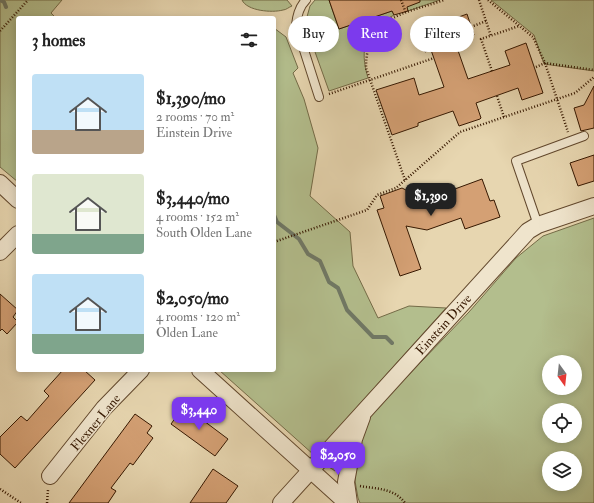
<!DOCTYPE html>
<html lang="en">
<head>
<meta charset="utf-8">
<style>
	body { margin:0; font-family:"IM FELL Double Pica",serif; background:#f2f2f2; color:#222; height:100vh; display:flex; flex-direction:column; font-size:15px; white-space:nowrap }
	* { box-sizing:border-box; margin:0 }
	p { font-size:13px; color:#767676 }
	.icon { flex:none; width:22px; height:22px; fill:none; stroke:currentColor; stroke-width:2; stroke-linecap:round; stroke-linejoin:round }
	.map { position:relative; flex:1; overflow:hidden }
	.drawer { position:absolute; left:16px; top:16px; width:260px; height:356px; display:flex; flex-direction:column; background:#fff; border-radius:4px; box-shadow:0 2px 10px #0003 }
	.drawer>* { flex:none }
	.hud { position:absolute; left:288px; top:16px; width:246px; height:36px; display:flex; gap:8px }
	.needle { width:26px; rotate:165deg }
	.controls { position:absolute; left:542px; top:355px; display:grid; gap:8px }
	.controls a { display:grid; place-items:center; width:40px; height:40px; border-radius:50%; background:#fff; box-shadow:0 2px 10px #0003; font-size:20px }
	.price { position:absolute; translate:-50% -34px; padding:0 9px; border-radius:8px; background:#7c3aed; color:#fff; font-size:13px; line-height:26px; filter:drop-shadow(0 1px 2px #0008) }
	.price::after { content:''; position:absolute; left:50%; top:24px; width:12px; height:9px; margin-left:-6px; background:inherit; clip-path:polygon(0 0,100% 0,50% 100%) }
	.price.selected { background:#222; color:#fff }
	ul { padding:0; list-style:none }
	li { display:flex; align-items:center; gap:12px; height:100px; padding:0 16px }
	li span { display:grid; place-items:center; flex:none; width:112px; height:80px; border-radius:4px; color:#555 }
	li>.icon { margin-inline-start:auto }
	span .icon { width:48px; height:48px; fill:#fffc; stroke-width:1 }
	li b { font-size:17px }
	h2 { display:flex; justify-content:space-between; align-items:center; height:48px; padding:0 16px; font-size:17px }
	.pill { padding:0 14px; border-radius:18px; background:#fff; box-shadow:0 2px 10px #0003; font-size:14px; line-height:36px }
	.pill.selected { background:#7c3aed; color:#fff }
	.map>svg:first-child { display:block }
</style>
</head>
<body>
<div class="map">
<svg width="594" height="503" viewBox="0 0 594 503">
	<rect width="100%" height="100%" fill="#e7d6b0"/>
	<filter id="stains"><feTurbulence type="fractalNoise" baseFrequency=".005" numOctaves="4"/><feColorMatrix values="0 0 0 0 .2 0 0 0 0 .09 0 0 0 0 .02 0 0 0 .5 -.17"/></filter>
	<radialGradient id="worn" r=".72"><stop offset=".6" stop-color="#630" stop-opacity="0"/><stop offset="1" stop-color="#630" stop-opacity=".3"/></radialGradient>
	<!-- green -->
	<g fill="#b3be8d" stroke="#746b47" fill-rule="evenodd">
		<path d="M0,0H62L51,13L56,18H18V182L0,167Z"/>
		<path d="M242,0H287L292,6C289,7 286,10 283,10C272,13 247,11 242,0Z"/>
		<path d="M315,0H329L339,29L392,11L394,15C365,30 359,48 368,78L329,91L305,24L310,6Z"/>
		<path d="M404,0H440L408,11Z"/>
		<path d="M491,0H594V71L544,64L534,35Z"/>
		<path d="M274,28L286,37L298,68L293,73L304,99L318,148L310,196L350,232L353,266L378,318L409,306L446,308L314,455L219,370H274Z"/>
		<path d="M594,218V503H360L358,498L355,481L357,462L361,436L372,413L469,312L516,258L543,236ZM549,362H575V388H549ZM549,410H575V436H549ZM549,458H575V484H549Z"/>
		<path d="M340,449L346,451L341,464L335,471L329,467Z"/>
	</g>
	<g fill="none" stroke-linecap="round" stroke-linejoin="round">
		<!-- stream -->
		<g stroke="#707966" stroke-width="4">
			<path d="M0,0L4,2L6,7"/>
			<path d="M274,215L277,222L299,239L308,254L320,261L329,282L338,288L347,310L373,337H386L392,343"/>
		</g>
	</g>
	<!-- building -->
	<g fill="#d4a074" stroke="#361801">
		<path d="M329,0H420V2L407,7L408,11L394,15L392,11L339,29Z"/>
		<path d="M467,14L474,35L455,42L468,79L510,65L505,51L526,43L543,93L522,100L518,88L476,103L481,118L480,119L459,126L453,111L418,123V126L392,135L376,90L414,78L419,95L444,87L431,50L425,52L418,32Z"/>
		<path d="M594,86V128L581,131L574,108L584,105Z"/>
		<path d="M594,155V181L578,186L570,163Z"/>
		<path d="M482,179L490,201L494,200L500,217L465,229L461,218L427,230L406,226L421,269L400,276L377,210L384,208L380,196L402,188L425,200Z"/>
		<path d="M0,294L18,310L13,317L18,322L7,334L2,329L0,331Z"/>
		<path d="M63,370H84L95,380L15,468L0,454V437L21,416L27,421L49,396L44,391Z"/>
		<path d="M184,406L228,439L215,456L171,424Z"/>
		<path d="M135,414L152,426L147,433L153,438L133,465L130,463L111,488L116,491L108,503H69Z"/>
		<path d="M213,469L238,486L226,503H190Z"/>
	</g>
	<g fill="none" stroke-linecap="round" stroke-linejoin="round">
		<defs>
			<g id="service">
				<path d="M306,0C299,7 297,15 296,25L319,97"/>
				<path d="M538,225L516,161L584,136"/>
			</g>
			<g id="minor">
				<path d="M0,183L18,200"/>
				<path d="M0,252L18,234"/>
				<path d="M200,370L347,503"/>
				<path d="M50,476L104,408L141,370"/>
				<path d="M281,503L528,231L538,225L594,206"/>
				<path d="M349,503L346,482L354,439L362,417"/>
			</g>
		</defs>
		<!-- service casing -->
		<use href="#service" stroke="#62482d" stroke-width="10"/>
		<!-- minor casing -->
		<use href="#minor" stroke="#62482d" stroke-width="18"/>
		<!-- path -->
		<g stroke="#361801" stroke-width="2.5" stroke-dasharray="1 2" stroke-linecap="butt">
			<path d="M401,0L406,13"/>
			<path d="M479,0L491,36"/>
			<path d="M488,0L533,37L545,63L568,132"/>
			<path d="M471,27L486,21"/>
			<path d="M0,31L28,0"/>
			<path d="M536,67L545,63L594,70"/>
			<path d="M492,71L481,39L519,26"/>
			<path d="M329,94L434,58"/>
			<path d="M497,96L504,117"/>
			<path d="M405,180L366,68C366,16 404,14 444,0"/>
			<path d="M274,242L367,210L377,195L396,188L460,132L575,93L594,77"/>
			<path d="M360,486C377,489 394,488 405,503"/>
			<path d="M0,489L21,503"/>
			<path d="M47,503L48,490"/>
		</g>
		<!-- service -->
		<use href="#service" stroke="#efe4cc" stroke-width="8"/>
		<!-- minor -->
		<use href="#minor" stroke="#efe4cc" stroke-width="16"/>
	</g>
	<g text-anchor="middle" stroke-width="3" stroke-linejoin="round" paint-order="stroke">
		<!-- street labels -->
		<g font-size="13" fill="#361801" stroke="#efe4cc">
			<text transform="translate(443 324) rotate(-48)" y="5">Einstein Drive</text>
			<text transform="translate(95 422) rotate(-50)" y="5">Flexner Lane</text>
		</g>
	</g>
	<rect width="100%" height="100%" filter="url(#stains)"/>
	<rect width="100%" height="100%" fill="url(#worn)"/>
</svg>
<div class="controls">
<a><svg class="needle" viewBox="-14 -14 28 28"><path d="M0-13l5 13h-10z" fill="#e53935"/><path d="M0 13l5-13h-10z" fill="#767676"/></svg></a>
<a><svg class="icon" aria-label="locate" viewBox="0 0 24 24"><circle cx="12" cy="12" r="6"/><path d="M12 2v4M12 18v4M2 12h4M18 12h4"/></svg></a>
<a><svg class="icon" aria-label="layers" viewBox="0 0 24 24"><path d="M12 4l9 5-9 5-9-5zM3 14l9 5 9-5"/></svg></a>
</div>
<b class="price selected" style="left:431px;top:217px">$1,390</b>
<b class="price" style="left:199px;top:431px">$3,440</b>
<b class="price" style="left:338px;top:476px">$2,050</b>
<div class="hud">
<a class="pill">Buy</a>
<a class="pill selected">Rent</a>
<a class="pill">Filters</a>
</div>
<section class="drawer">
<h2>3 homes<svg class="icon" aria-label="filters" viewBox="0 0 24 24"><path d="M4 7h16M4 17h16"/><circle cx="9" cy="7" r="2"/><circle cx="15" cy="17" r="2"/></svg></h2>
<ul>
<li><span style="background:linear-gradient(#bfe0f5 70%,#b9a48a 0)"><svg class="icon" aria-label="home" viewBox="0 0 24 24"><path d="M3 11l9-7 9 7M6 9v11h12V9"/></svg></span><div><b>$1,390/mo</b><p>2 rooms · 70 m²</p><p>Einstein Drive</p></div></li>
<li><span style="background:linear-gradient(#dfe7d0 75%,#7fa58c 0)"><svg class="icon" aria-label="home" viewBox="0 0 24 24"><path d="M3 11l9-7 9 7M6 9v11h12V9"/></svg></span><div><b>$3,440/mo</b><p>4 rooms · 152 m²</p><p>South Olden Lane</p></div></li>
<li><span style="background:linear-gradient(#bfe0f5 75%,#7fa58c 0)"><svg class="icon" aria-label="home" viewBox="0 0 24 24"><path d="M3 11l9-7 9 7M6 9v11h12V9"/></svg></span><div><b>$2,050/mo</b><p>4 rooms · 120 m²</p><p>Olden Lane</p></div></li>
</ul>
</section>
</div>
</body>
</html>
